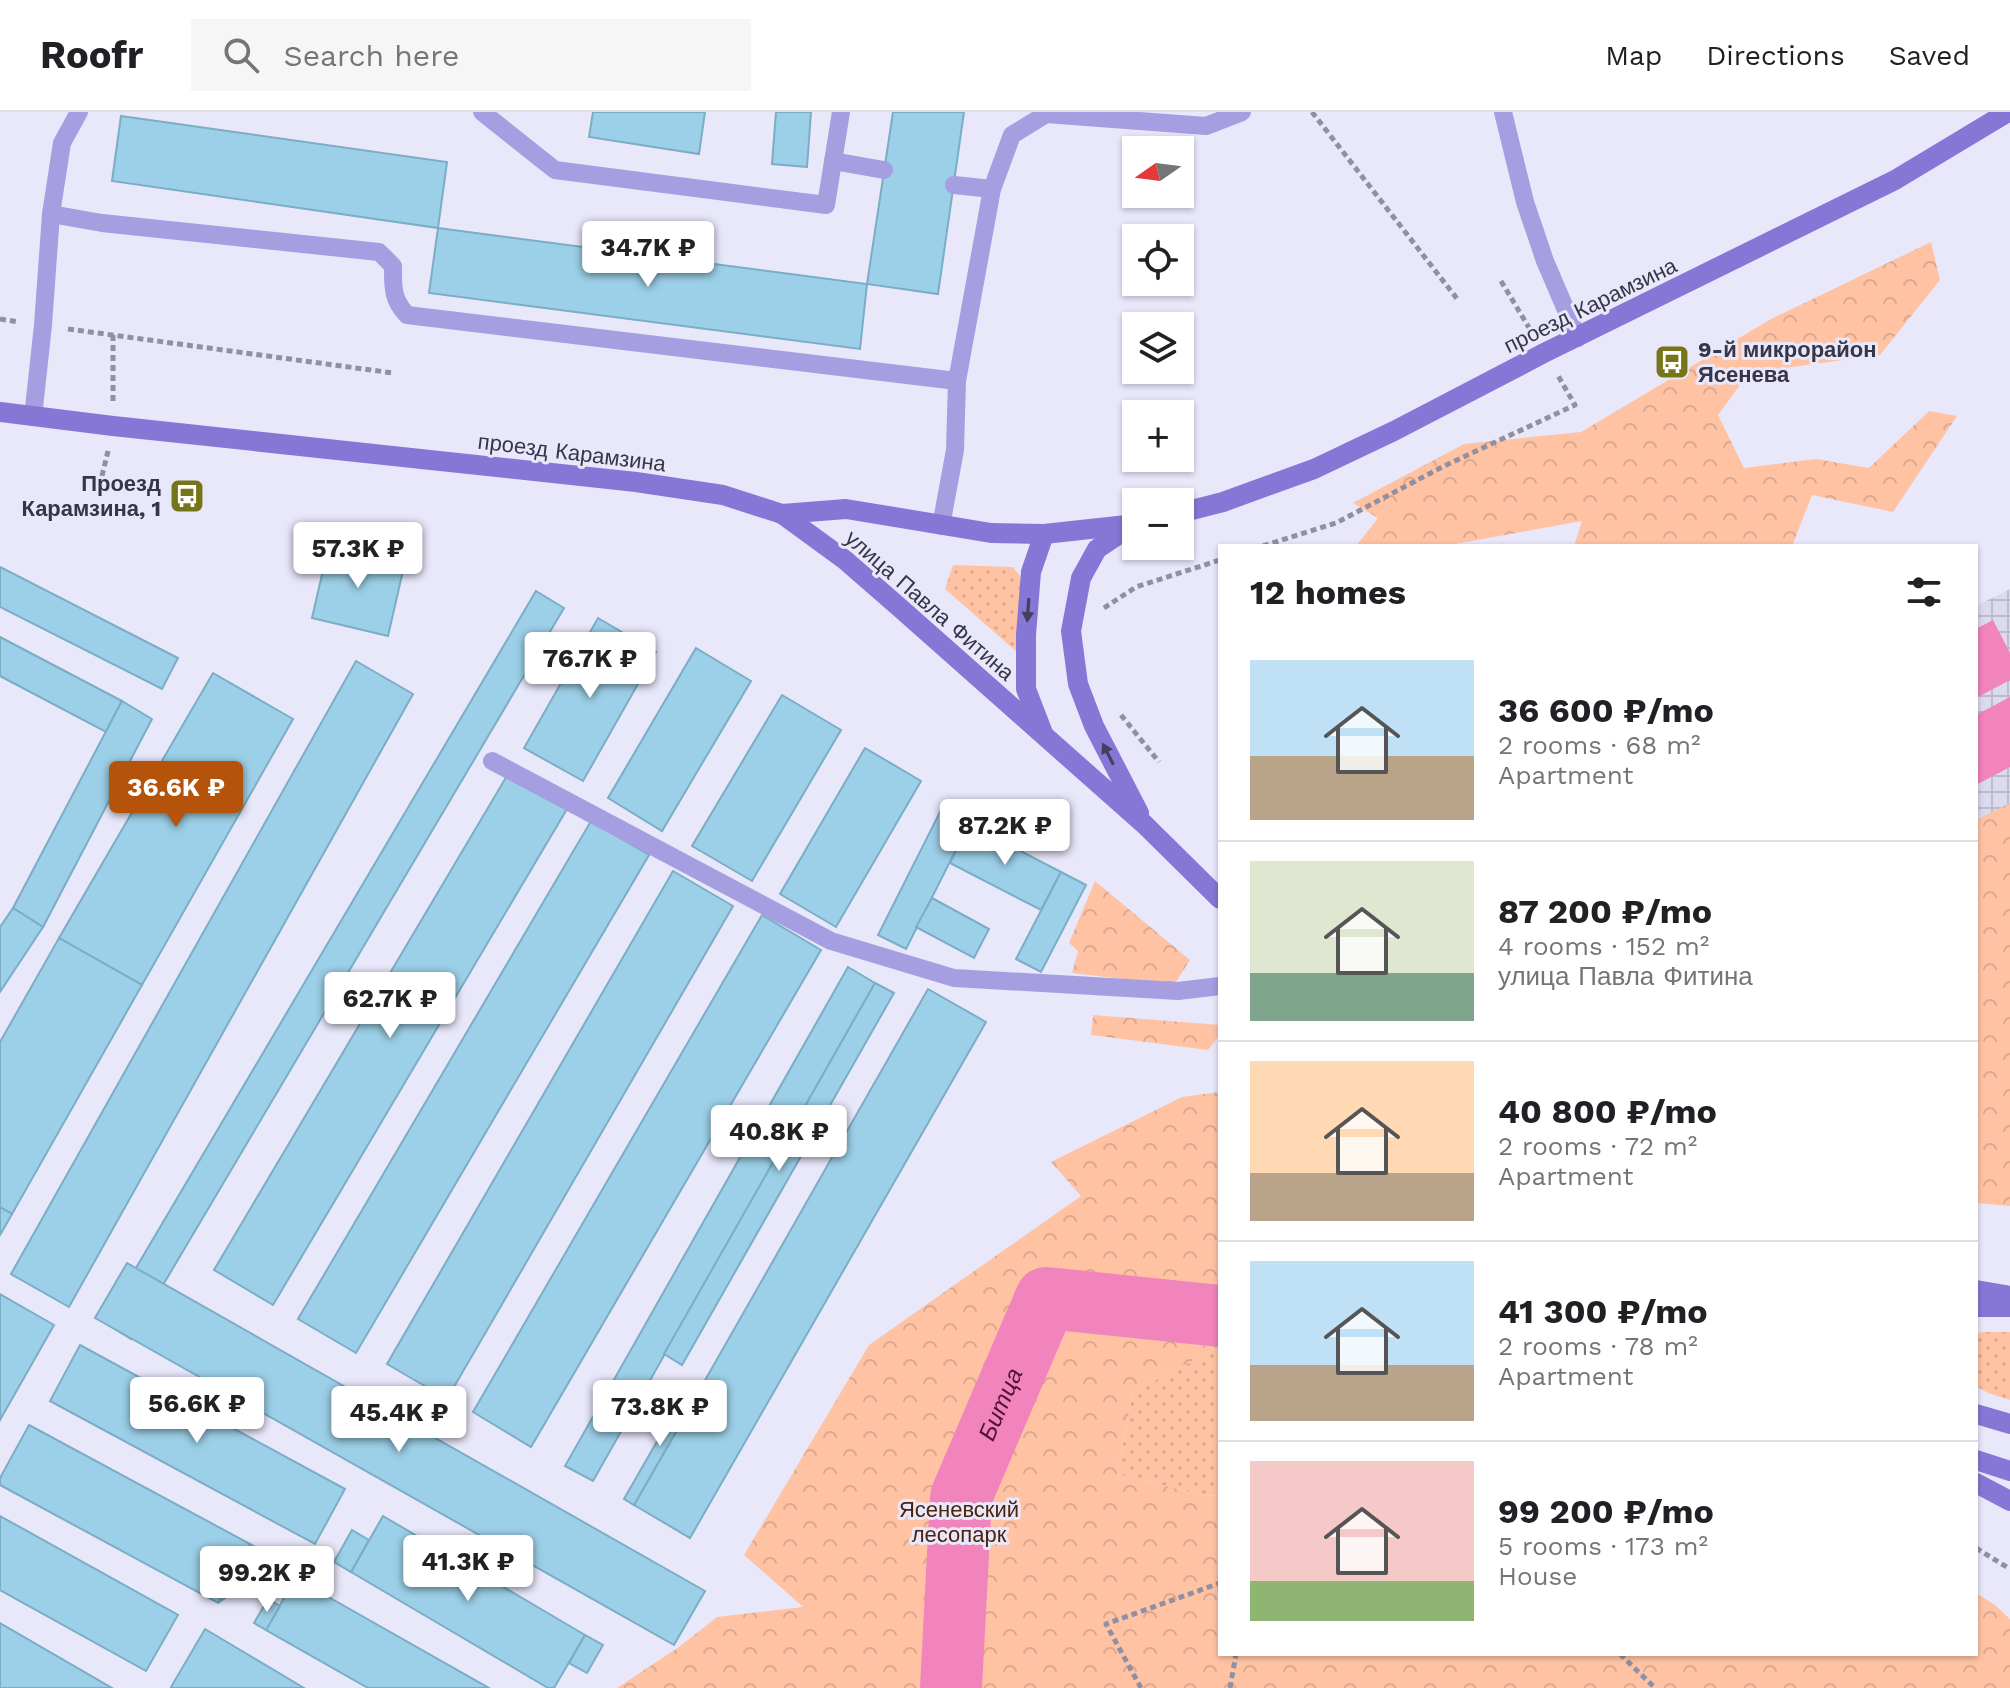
<!DOCTYPE html>
<html lang="en">
<head>
<meta charset="utf-8">
<style>
	body { margin:0; font-family:"Work Sans",sans-serif; background:#f6f6f6; color:#202124; height:100vh; display:flex; flex-direction:column; font-size:30px; white-space:nowrap }
	* { box-sizing:border-box; margin:0 }
	p { font-size:26px; color:#757577 }
	.icon { flex:none; width:44px; height:44px; fill:none; stroke:currentColor; stroke-width:2; stroke-linecap:round; stroke-linejoin:round }
	.map { position:relative; flex:1; overflow:hidden }
	.sheet { position:absolute; left:1218px; top:432px; width:760px; height:1112px; display:flex; flex-direction:column; background:#fff; border-radius:0px; box-shadow:0 2px 6px #0004 }
	.sheet>* { flex:none }
	.needle { width:52px; rotate:256deg }
	.fabs { position:absolute; left:1122px; top:24px; display:grid; gap:16px }
	.fabs a { display:grid; place-items:center; width:72px; height:72px; border-radius:0px; background:#fff; box-shadow:0 2px 6px #0004; font-size:40px }
	.price { position:absolute; translate:-50% -68px; padding:0 18px; border-radius:8px; background:#fff; color:#222; font-size:26px; line-height:52px; filter:drop-shadow(0 2px 4px #0008) }
	.price::after { content:''; position:absolute; left:50%; top:48px; width:24px; height:18px; margin-left:-12px; background:inherit; clip-path:polygon(0 0,100% 0,50% 100%) }
	.price.current { background:#b45309; color:#fff }
	ul { padding:0; list-style:none }
	li { display:flex; align-items:center; gap:24px; height:200px; padding:0 32px }
	li+li { border-top:2px solid #e0e0e0 }
	li span { display:grid; place-items:center; flex:none; width:224px; height:160px; border-radius:0px; color:#555 }
	li>.icon { margin-inline-start:auto }
	span .icon { width:96px; height:96px; fill:#fffc; stroke-width:1 }
	li b { font-size:34px }
	h2 { display:flex; justify-content:space-between; align-items:center; height:96px; padding:0 32px; font-size:34px }
	header { display:flex; align-items:center; gap:48px; box-sizing:border-box; height:112px; padding:0 40px; background:#fff; border-bottom:2px solid #e0e0e0 }
	header strong { font-size:38px }
	nav { display:flex; gap:44px; margin-inline-start:auto; font-size:28px }
	.search { width:560px; height:72px; background:#f6f6f6; display:flex; align-items:center; gap:20px; box-sizing:border-box; padding:0 28px; border-radius:0px; color:#757577; font-size:30px }
	.map>svg:first-child { display:block }
</style>
</head>
<body>
<header>
<strong>Roofr</strong>
<div class="search"><svg class="icon" aria-label="search" viewBox="0 0 24 24"><circle cx="10" cy="10" r="6"/><path d="M15 15l6 6"/></svg>Search here</div>
<nav><a>Map</a><a>Directions</a><a>Saved</a></nav>
</header>
<div class="map">
<svg width="2010" height="1576" viewBox="0 0 2010 1576">
	<defs>
		<pattern id="industrial-grid" width="8" height="8" patternUnits="userSpaceOnUse" patternTransform="scale(2)"><rect width="8" height="8" fill="#dbdaef"/><path d="M0 4h8M4 0v8" fill="none" stroke="#bdbcce"/></pattern>
		<pattern id="grass-dots" width="8" height="8" patternUnits="userSpaceOnUse" patternTransform="scale(2)"><rect width="8" height="8" fill="#ffc3a4"/><path d="M2 2h.1M6 6h.1" fill="none" stroke="#dba88f" stroke-width="1.8" stroke-linecap="round"/></pattern>
		<pattern id="forest-crowns" width="20" height="18" patternUnits="userSpaceOnUse" patternTransform="scale(2)"><rect width="20" height="18" fill="#ffc3a4"/><path d="M2 6a3 3 0 1 1 6 0M12 15a3 3 0 1 1 6 0" fill="none" stroke="#dba88f"/></pattern>
	</defs>
	<rect width="100%" height="100%" fill="#e9e8fb"/>
	<!-- industrial -->
	<path fill="url(#industrial-grid)" d="M2010,477V717L1976,734V494Z"/>
	<!-- grass -->
	<g fill="url(#grass-dots)">
		<path d="M953,453L1013,455L1023,468L1019,542L945,477Z"/>
		<path d="M1984,1220H2010V1288L1988,1281L1976,1274V1221Z"/>
		<path d="M1220,1234V1383L1206,1384L1117,1362L1133,1280Z"/>
	</g>
	<!-- forest -->
	<g fill="url(#forest-crowns)">
		<path d="M1931,130L1940,168L1880,243L1749,261L1718,303L1744,356L1816,347L1869,356L1929,299L1957,304L1893,400L1812,383L1792,434H1574L1582,409L1444,434H1356L1378,406L1353,391L1464,332L1581,320L1771,207Z"/>
		<path d="M2010,691V1094L1976,1091V708Z"/>
		<path d="M1095,769L1190,848L1174,873L1072,861L1078,839L1069,831Z"/>
		<path d="M1093,903L1220,913V923L1208,938L1091,923Z"/>
		<path d="M1220,980V1234L1133,1280L1117,1362L1206,1384L1220,1383V1542H1976V1481L1995,1493L2010,1507V1576H617L679,1535L717,1505L803,1495L744,1443L869,1233L1081,1084L1051,1050L1182,985Z"/>
	</g>
	<!-- water -->
	<g fill="#f184bd">
		<path d="M1993,508L2010,541V568L1976,586V517Z"/>
		<path d="M2010,585V655L1976,673V603Z"/>
	</g>
	<g fill="none" stroke-linecap="round" stroke-linejoin="round">
		<!-- river -->
		<path stroke="#f184bd" stroke-width="62" id="s1" d="M951,1576L961,1385L1046,1186L1220,1204"/>
	</g>
	<!-- building -->
	<g fill="#9cd0e8" stroke="#7badc5" stroke-width="2">
		<path d="M593,0H705L699,42L589,25Z"/>
		<path d="M776,0H811L807,55L772,52Z"/>
		<path d="M893,0H964L938,182L867,172Z"/>
		<path d="M121,4L447,50L438,116L112,69Z"/>
		<path d="M438,116L867,172L860,237L429,181Z"/>
		<path d="M329,432L405,450L388,524L312,506Z"/>
		<path d="M0,455L178,546L162,577L0,495Z"/>
		<path d="M536,479L564,496L131,1227L104,1210Z"/>
		<path d="M598,506L656,540L583,669L524,636Z"/>
		<path d="M0,525L122,589L106,620L0,564Z"/>
		<path d="M696,536L751,569L662,719L608,686Z"/>
		<path d="M356,549L413,582L69,1195L11,1162Z"/>
		<path d="M213,561L293,607L142,873L59,826Z"/>
		<path d="M782,583L841,618L752,769L692,734Z"/>
		<path d="M122,589L152,607L43,815L13,796Z"/>
		<path d="M865,636L921,669L836,815L780,782Z"/>
		<path d="M508,662L567,697L273,1193L214,1158Z"/>
		<path d="M941,698L969,712L906,837L878,823Z"/>
		<path d="M591,709L649,743L356,1241L298,1207Z"/>
		<path d="M969,712L1061,760L1041,798L950,751Z"/>
		<path d="M673,759L733,794L447,1287L387,1252Z"/>
		<path d="M1061,760L1086,773L1041,860L1016,847Z"/>
		<path d="M932,786L989,817L974,846L916,815Z"/>
		<path d="M13,796L43,815L0,880V815Z"/>
		<path d="M762,803L821,838L531,1335L473,1300Z"/>
		<path d="M59,826L142,873L12,1102L0,1095V930Z"/>
		<path d="M848,855L875,871L593,1369L565,1354Z"/>
		<path d="M875,871L894,881L682,1253L664,1242Z"/>
		<path d="M928,877L986,910L690,1426L634,1393Z"/>
		<path d="M0,1095L12,1102L0,1123Z"/>
		<path d="M127,1151L705,1479L674,1533L95,1206Z"/>
		<path d="M0,1182L54,1213L0,1308Z"/>
		<path d="M80,1233L345,1377L315,1432L50,1289Z"/>
		<path d="M686,1279L696,1285L634,1393L624,1387Z"/>
		<path d="M29,1313L250,1432L218,1491L0,1373V1366Z"/>
		<path d="M0,1404L178,1503L146,1559L0,1478Z"/>
		<path d="M383,1404L585,1523L554,1576H548L351,1460Z"/>
		<path d="M352,1418L369,1428L351,1460L334,1450Z"/>
		<path d="M250,1432L279,1448L218,1491Z"/>
		<path d="M295,1466L489,1576H368L266,1518Z"/>
		<path d="M268,1487L280,1494L266,1518L254,1511Z"/>
		<path d="M0,1511L112,1576H0Z"/>
		<path d="M205,1517L304,1576H173L171,1575Z"/>
		<path d="M585,1523L603,1533L587,1561L569,1551Z"/>
	</g>
	<g fill="none" stroke-linecap="round" stroke-linejoin="round">
		<!-- path -->
		<g stroke="#9190a2" stroke-width="5" stroke-dasharray="6 4" stroke-linecap="butt">
			<path d="M1312,0L1458,188"/>
			<path d="M1501,169L1531,219"/>
			<path d="M0,207L19,210"/>
			<path d="M68,217L393,261"/>
			<path d="M113,223V290"/>
			<path d="M102,364L108,339"/>
			<path d="M1263,434L1336,411L1444,354L1575,293L1557,262"/>
			<path d="M1104,496L1136,475L1220,448"/>
			<path d="M1121,603L1159,650"/>
			<path d="M1976,1436L2010,1457"/>
			<path d="M1620,1542L1655,1576"/>
			<path d="M1141,1576L1106,1512L1220,1471"/>
			<path d="M1230,1576L1236,1542"/>
		</g>
		<!-- lane -->
		<g stroke="#a59ee0" stroke-width="18">
			<path d="M482,0L555,58L826,93L841,0"/>
			<path d="M1503,0L1525,90L1545,149L1578,226"/>
			<path d="M833,49L884,58"/>
			<path d="M954,73L992,77"/>
			<path d="M51,102L102,111L379,140L393,154C393,175 392,187 407,203L957,269"/>
			<path d="M33,305L43,213L51,102L62,31L79,0"/>
			<path d="M941,414L955,338L957,269L992,77L1012,23L1046,2L1206,14L1242,0"/>
			<path d="M492,649L831,829L954,866L1178,879L1220,874"/>
		</g>
		<!-- secondary -->
		<g stroke="#8677d7" stroke-width="20">
			<path d="M0,300L113,314L636,370L723,383L782,402L846,397L991,421L1044,422L1136,412"/>
			<path d="M1180,401L1223,390L1314,357L1394,319L1544,241L1895,68L2008,0"/>
			<path d="M782,402L845,448L899,495L1144,712L1220,787"/>
			<path d="M1127,417L1097,437L1081,466L1071,519L1078,572L1094,614L1139,701"/>
			<path d="M1043,621L1026,577V523L1031,460L1044,422"/>
			<path d="M1976,1178L2010,1184"/>
			<path d="M1976,1195H2010"/>
			<path d="M1976,1302L2010,1312"/>
			<path d="M1976,1348L2010,1359"/>
			<path d="M1976,1371L2010,1389"/>
		</g>
	</g>
	<!-- one-way arrows -->
	<defs><path id="oneway-solid" d="M-6-.8H1V-3.2L6.5 0L1 3.2V.8H-6Z" transform="scale(2)"/></defs>
	<g fill="#43405d">
		<use href="#oneway-solid" transform="translate(1028 498) rotate(94)"/>
		<use href="#oneway-solid" transform="translate(1108 642) rotate(-117)"/>
	</g>
	<!-- icons -->
	<defs>
		<symbol id="bus-square" viewBox="-11 -11 22 22"><rect x="-9" y="-9" width="18" height="18" rx="4" fill="#76751a" stroke="#e9e8fb"/><path d="M-5-6H5V4H4V6H2V4H-2V6H-4V4H-5ZM-3.5-4V0h7V-4ZM-3.5 1.2v1.5H-2V1.2ZM2 1.2v1.5H3.5V1.2Z" fill="#fff"/></symbol>
	</defs>
	<g fill-rule="evenodd">
		<use href="#bus-square" x="1652" y="230" width="40" height="40"/>
		<use href="#bus-square" x="167" y="364" width="40" height="40"/>
	</g>
	<g text-anchor="middle" stroke-width="6" stroke-linejoin="round" paint-order="stroke">
		<!-- street labels -->
		<g font-size="22" fill="#373648" stroke="#e9e8fb">
			<text transform="translate(1590 193) rotate(-26)" y="8">проезд Карамзина</text>
			<text transform="translate(572 340) rotate(7)" y="8">проезд Карамзина</text>
			<text transform="translate(930 493) rotate(41)" y="8">улица Павла Фитина</text>
		</g>
		<!-- poi labels -->
		<g font-size="22" font-weight="bold" fill="#373648" stroke="#e9e8fb" text-anchor="start">
			<text x="1698" y="245">9-й микрорайон<tspan x="1698" dy="25">Ясенева</tspan></text>
			<text x="161" y="379" text-anchor="end">Проезд<tspan x="161" dy="25">Карамзина, 1</tspan></text>
		</g>
		<!-- park labels -->
		<g font-size="22" fill="#4b230a" stroke="#e9e8fb">
			<text x="959" y="1405">Ясеневский<tspan x="959" dy="25">лесопарк</tspan></text>
		</g>
		<!-- water labels -->
		<g font-size="24" font-style="italic" fill="#531038" stroke="#e9e8fb">
			<text dy="8" stroke="none"><textPath href="#s1" startOffset="292">Битца</textPath></text>
		</g>
	</g>
</svg>
<div class="fabs">
<a><svg class="needle" viewBox="-14 -14 28 28"><path d="M0-13l5 13h-10z" fill="#e53935"/><path d="M0 13l5-13h-10z" fill="#757577"/></svg></a>
<a><svg class="icon" aria-label="locate" viewBox="0 0 24 24"><circle cx="12" cy="12" r="6"/><path d="M12 2v4M12 18v4M2 12h4M18 12h4"/></svg></a>
<a><svg class="icon" aria-label="layers" viewBox="0 0 24 24"><path d="M12 4l9 5-9 5-9-5zM3 14l9 5 9-5"/></svg></a>
<a>+</a>
<a>−</a>
</div>
<b class="price" style="left:648px;top:177px">34.7K ₽</b>
<b class="price" style="left:358px;top:478px">57.3K ₽</b>
<b class="price" style="left:590px;top:588px">76.7K ₽</b>
<b class="price current" style="left:176px;top:717px">36.6K ₽</b>
<b class="price" style="left:1005px;top:755px">87.2K ₽</b>
<b class="price" style="left:390px;top:928px">62.7K ₽</b>
<b class="price" style="left:779px;top:1061px">40.8K ₽</b>
<b class="price" style="left:197px;top:1333px">56.6K ₽</b>
<b class="price" style="left:660px;top:1336px">73.8K ₽</b>
<b class="price" style="left:399px;top:1342px">45.4K ₽</b>
<b class="price" style="left:468px;top:1491px">41.3K ₽</b>
<b class="price" style="left:267px;top:1502px">99.2K ₽</b>
<section class="sheet">
<h2>12 homes<svg class="icon" aria-label="filters" viewBox="0 0 24 24"><path d="M4 7h16M4 17h16"/><circle cx="9" cy="7" r="2"/><circle cx="15" cy="17" r="2"/></svg></h2>
<ul>
<li><span style="background:linear-gradient(#bfe0f5 60%,#b9a48a 0)"><svg class="icon" aria-label="home" viewBox="0 0 24 24"><path d="M3 11l9-7 9 7M6 9v11h12V9"/></svg></span><div><b>36 600 ₽/mo</b><p>2 rooms · 68 m²</p><p>Apartment</p></div></li>
<li><span style="background:linear-gradient(#dfe7d0 70%,#7fa58c 0)"><svg class="icon" aria-label="home" viewBox="0 0 24 24"><path d="M3 11l9-7 9 7M6 9v11h12V9"/></svg></span><div><b>87 200 ₽/mo</b><p>4 rooms · 152 m²</p><p>улица Павла Фитина</p></div></li>
<li><span style="background:linear-gradient(#ffd9b3 70%,#b9a48a 0)"><svg class="icon" aria-label="home" viewBox="0 0 24 24"><path d="M3 11l9-7 9 7M6 9v11h12V9"/></svg></span><div><b>40 800 ₽/mo</b><p>2 rooms · 72 m²</p><p>Apartment</p></div></li>
<li><span style="background:linear-gradient(#bfe0f5 65%,#b9a48a 0)"><svg class="icon" aria-label="home" viewBox="0 0 24 24"><path d="M3 11l9-7 9 7M6 9v11h12V9"/></svg></span><div><b>41 300 ₽/mo</b><p>2 rooms · 78 m²</p><p>Apartment</p></div></li>
<li><span style="background:linear-gradient(#f6c9c9 75%,#8fb573 0)"><svg class="icon" aria-label="home" viewBox="0 0 24 24"><path d="M3 11l9-7 9 7M6 9v11h12V9"/></svg></span><div><b>99 200 ₽/mo</b><p>5 rooms · 173 m²</p><p>House</p></div></li>
</ul>
</section>
</div>
</body>
</html>
